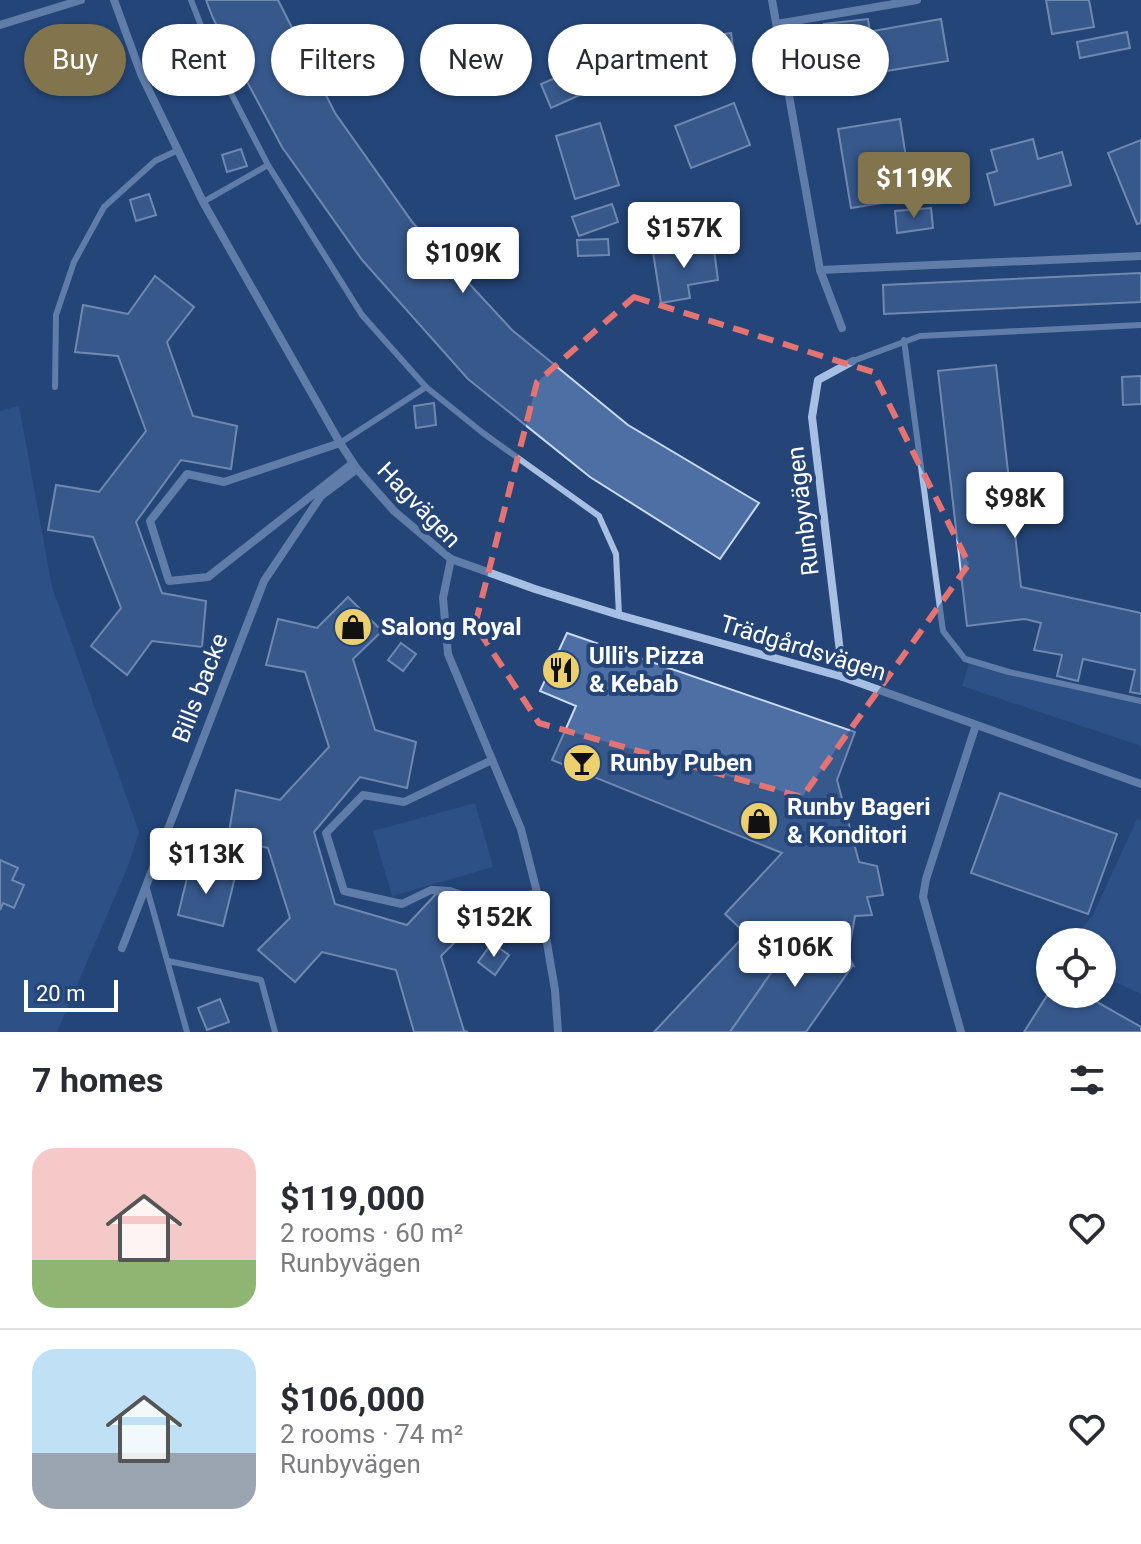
<!DOCTYPE html>
<html lang="en">
<head>
<meta charset="utf-8">
<style>
	body { margin:0; font-family:Roboto,sans-serif; background:#f7f7f7; color:#2b2b33; height:100vh; display:flex; flex-direction:column; font-size:30px; white-space:nowrap }
	* { box-sizing:border-box; margin:0 }
	p { font-size:26px; color:#7c7c81 }
	.icon { flex:none; width:44px; height:44px; fill:none; stroke:currentColor; stroke-width:2; stroke-linecap:round; stroke-linejoin:round }
	.map { position:relative; height:1032px; overflow:hidden }
	.panel { display:flex; flex-direction:column; background:#fff; flex:1 }
	.panel>* { flex:none }
	.hud { position:absolute; left:24px; top:24px; width:1094px; height:72px; display:flex; gap:16px }
	.controls { position:absolute; left:1036px; top:928px; display:grid; gap:16px }
	.controls a { display:grid; place-items:center; width:80px; height:80px; border-radius:50%; background:#fff; box-shadow:0 2px 6px #0004; font-size:40px }
	.scale { position:absolute; left:24px; bottom:20px; width:94px; box-sizing:border-box; padding-left:8px; border:4px solid #fff; border-top:0; font-size:22px; line-height:28px; white-space:nowrap; color:#fff; -webkit-text-stroke:6px #254579; paint-order:stroke }
	.price { position:absolute; translate:-50% -68px; padding:0 18px; border-radius:8px; background:#fff; color:#222; font-size:26px; line-height:52px; filter:drop-shadow(0 2px 4px #0008) }
	.price::after { content:''; position:absolute; left:50%; top:48px; width:24px; height:18px; margin-left:-12px; background:inherit; clip-path:polygon(0 0,100% 0,50% 100%) }
	.price.on { background:#82754d; color:#fff }
	ul { padding:0; list-style:none }
	li { display:flex; align-items:center; gap:24px; height:200px; padding:0 32px }
	li+li { border-top:2px solid #e1e1e2 }
	li span { display:grid; place-items:center; flex:none; width:224px; height:160px; border-radius:24px; color:#555 }
	li>.icon { margin-inline-start:auto }
	span .icon { width:96px; height:96px; fill:#fffc; stroke-width:1 }
	li b { font-size:34px }
	h2 { display:flex; justify-content:space-between; align-items:center; height:96px; padding:0 32px; font-size:34px }
	.tag { padding:0 28px; border-radius:36px; background:#fff; box-shadow:0 2px 6px #0004; font-size:28px; line-height:72px }
	.tag.on { background:#82754d; color:#fff }
	.map>svg:first-child { display:block }
</style>
</head>
<body>
<div class="map">
<svg width="1141" height="1032" viewBox="0 0 1141 1032">
	<rect width="100%" height="100%" fill="#254579"/>
	<!-- green -->
	<g fill="#395d97">
		<path d="M19,406L52,587L139,832L128,866L57,1032H0V411Z"/>
		<path d="M969,664L1141,700V746L962,686Z"/>
		<path d="M475,803L493,867L392,896L373,831Z"/>
		<path d="M1137,819L1141,821V994L1102,976V942H1071L1093,915Z"/>
	</g>
	<!-- building -->
	<g fill="#4e6fa3" stroke="#cbdaf3" stroke-width="2">
		<path d="M206,0H278L335,113L413,223L512,330L628,425L759,503L720,559L590,477L468,379L362,260L282,147L213,18Z"/>
		<path d="M1046,0H1089L1094,27L1052,34Z"/>
		<path d="M868,19L871,40L827,45L824,24Z"/>
		<path d="M941,19L948,61L880,72L873,31Z"/>
		<path d="M477,32L492,68L444,88L429,52Z"/>
		<path d="M1127,32L1130,48L1080,58L1077,42Z"/>
		<path d="M731,33L735,61L704,65L700,37Z"/>
		<path d="M581,67L591,90L551,108L541,84Z"/>
		<path d="M734,103L750,145L691,168L675,126Z"/>
		<path d="M900,119L907,164L888,166L894,201L851,208L838,129Z"/>
		<path d="M600,123L619,185L575,199L556,136Z"/>
		<path d="M1033,139L1038,159L1062,152L1071,185L995,205L987,174L997,171L991,150Z"/>
		<path d="M1141,140V223L1137,224L1108,153Z"/>
		<path d="M241,149L247,166L227,172L222,155Z"/>
		<path d="M149,194L156,215L136,221L130,200Z"/>
		<path d="M612,204L618,222L579,236L572,217Z"/>
		<path d="M931,208L933,228L897,233L895,211Z"/>
		<path d="M608,239L609,255L578,256L577,240Z"/>
		<path d="M713,242L718,280L688,285L690,298L661,303L653,252Z"/>
		<path d="M1141,273V302L884,314L883,285Z"/>
		<path d="M155,276L194,307L167,342L193,416L237,426L231,469L181,460L136,522L162,593L206,601L202,647L152,641L127,675L91,646L121,608L93,537L48,530L56,485L99,492L146,431L118,356L75,352L83,305L128,314Z"/>
		<path d="M996,365L1021,587L1141,613V694L1130,692L1135,670L1083,659L1078,681L1057,676L1062,655L1034,650L1041,623L1025,619L967,626L938,371Z"/>
		<path d="M1141,376V404L1123,405L1122,377Z"/>
		<path d="M434,403L436,425L416,428L414,406Z"/>
		<path d="M348,597L382,631L353,659L375,730L416,742L407,788L360,777L314,832L335,904L407,925L437,893L473,924L441,956L464,1031L468,1032H414L396,970L322,952L295,982L258,950L290,918L268,848L228,838L236,790L280,800L329,747L305,672L266,665L278,619L317,628Z"/>
		<path d="M567,633L855,732L837,780L859,862L877,866L883,895L867,897L872,915L855,916L848,955L853,965L801,930L730,1032H654L746,934L725,914L782,853L552,760L576,706L540,691Z"/>
		<path d="M401,643L416,654L403,671L388,660Z"/>
		<path d="M1000,793L1117,834L1088,914L971,873Z"/>
		<path d="M0,860L18,868L12,880L24,885L14,908L3,903L0,910Z"/>
		<path d="M190,866L235,877L223,926L178,915Z"/>
		<path d="M801,930L853,965L806,1032H730Z"/>
		<path d="M492,943L509,955L495,975L478,962Z"/>
		<path d="M1050,991V994H1083L1141,1027V1032H1024Z"/>
		<path d="M220,999L229,1022L207,1030L198,1008Z"/>
	</g>
	<g fill="none" stroke-linecap="round" stroke-linejoin="round">
		<!-- lane -->
		<g stroke="#a8bfe4" stroke-width="6">
			<path d="M191,0L216,64L268,165L362,315L426,387L483,433L599,516L616,554L619,615"/>
			<path d="M203,202L268,165"/>
			<path d="M904,340L943,631L965,659L1009,672L1141,701"/>
			<path d="M853,361L920,336L1141,325"/>
			<path d="M55,387L56,315L74,262L104,207L155,161L176,151"/>
			<path d="M340,443L426,387"/>
			<path d="M146,885L187,1032"/>
			<path d="M168,961L261,980L275,1032"/>
		</g>
		<!-- street -->
		<g stroke="#a8bfe4" stroke-width="8">
			<path d="M114,0L141,74L203,202L340,443L357,469L394,511L451,559L535,589L619,615L843,677L1141,784"/>
			<path d="M772,0L820,270L842,328"/>
			<path d="M777,24L917,0"/>
			<path d="M0,25L81,0"/>
			<path d="M820,270L1141,256"/>
			<path d="M340,443L224,482L187,474L150,521L169,581L208,577L353,463"/>
			<path d="M451,559L443,598L448,654L521,829L541,908L555,990L558,1032"/>
			<path d="M843,677L812,417L818,380L853,361"/>
			<path d="M492,760L404,802L363,795L326,833L344,891L402,904L431,890L450,891L489,905L537,893"/>
			<path d="M122,948L264,581L321,496L357,469"/>
			<path d="M961,1032L923,897L926,879L976,725"/>
		</g>
	</g>
	<!-- marked area -->
	<path d="M0 0H1141V1032H0ZM634,297L873,372L969,564L802,797L539,723L475,625L537,382Z" fill="#254579" fill-opacity=".55" fill-rule="evenodd"/>
	<path fill="none" stroke="#e47373" stroke-width="6" stroke-dasharray="16 10" stroke-linejoin="round" d="M634,297L873,372L969,564L802,797L539,723L475,625L537,382Z"/>
	<!-- icons -->
	<defs>
		<symbol id="shop-disc" viewBox="-11 -11 22 22"><circle r="9.5" fill="#ecd06d" stroke="#254579"/><path d="M-5-2.5h2.3a2.7 3.5 0 0 1 5.4 0H5L5.5 6h-11ZM-1.5-2.5h3a1.5 2.3 0 0 0-3 0Z" fill="#111"/></symbol>
		<symbol id="restaurant-disc" viewBox="-11 -11 22 22"><circle r="9.5" fill="#ecd06d" stroke="#254579"/><path d="M-5-6h1v4h1v-4h1v4h1v-4h1v5L-1.5 .5V6h-2V.5L-5-1ZM5-6V6H3V1.5H1.5Q1.5-4 5-6Z" fill="#111"/></symbol>
		<symbol id="bar-disc" viewBox="-11 -11 22 22"><circle r="9.5" fill="#ecd06d" stroke="#254579"/><path d="M-6-5H6L.8 .8V4.5H3.5V6h-7V4.5H-.8V.8Z" fill="#111"/></symbol>
	</defs>
	<g fill-rule="evenodd">
		<use href="#shop-disc" x="331" y="605" width="44" height="44"/>
		<use href="#restaurant-disc" x="539" y="648" width="44" height="44"/>
		<use href="#bar-disc" x="560" y="741" width="44" height="44"/>
		<use href="#shop-disc" x="737" y="799" width="44" height="44"/>
	</g>
	<g text-anchor="middle" stroke-width="8" stroke-linejoin="round" paint-order="stroke">
		<!-- street labels -->
		<g font-size="24" fill="#fff" stroke="#254579">
			<text transform="translate(419 505) rotate(46)" y="8">Hagvägen</text>
			<text transform="translate(803 511) rotate(-97)" y="8">Runbyvägen</text>
			<text transform="translate(803 648) rotate(17)" y="8">Trädgårdsvägen</text>
			<text transform="translate(200 688) rotate(-69)" y="8">Bills backe</text>
		</g>
		<!-- poi labels -->
		<g font-size="24" font-weight="bold" fill="#fff" stroke="#254579" text-anchor="start">
			<text x="381" y="635">Salong Royal</text>
			<text x="589" y="664">Ulli's Pizza<tspan x="589" dy="28">&amp; Kebab</tspan></text>
			<text x="610" y="771">Runby Puben</text>
			<text x="787" y="815">Runby Bageri<tspan x="787" dy="28">&amp; Konditori</tspan></text>
		</g>
	</g>
</svg>
<div class="controls">
<a><svg class="icon" aria-label="locate" viewBox="0 0 24 24"><circle cx="12" cy="12" r="6"/><path d="M12 2v4M12 18v4M2 12h4M18 12h4"/></svg></a>
</div>
<div class="scale">20 m</div>
<b class="price on" style="left:914px;top:220px">$119K</b>
<b class="price" style="left:684px;top:270px">$157K</b>
<b class="price" style="left:463px;top:295px">$109K</b>
<b class="price" style="left:1015px;top:540px">$98K</b>
<b class="price" style="left:206px;top:896px">$113K</b>
<b class="price" style="left:494px;top:959px">$152K</b>
<b class="price" style="left:795px;top:989px">$106K</b>
<div class="hud">
<a class="tag on">Buy</a>
<a class="tag">Rent</a>
<a class="tag">Filters</a>
<a class="tag">New</a>
<a class="tag">Apartment</a>
<a class="tag">House</a>
</div>
</div>
<section class="panel">
<h2>7 homes<svg class="icon" aria-label="filters" viewBox="0 0 24 24"><path d="M4 7h16M4 17h16"/><circle cx="9" cy="7" r="2"/><circle cx="15" cy="17" r="2"/></svg></h2>
<ul>
<li><span style="background:linear-gradient(#f6c9c9 70%,#8fb573 0)"><svg class="icon" aria-label="home" viewBox="0 0 24 24"><path d="M3 11l9-7 9 7M6 9v11h12V9"/></svg></span><div><b>$119,000</b><p>2 rooms · 60 m²</p><p>Runbyvägen</p></div><svg class="icon" aria-label="heart" viewBox="0 0 24 24"><path d="M12 20l-8-8c-3-5 5-10 8-4 3-6 11-1 8 4z"/></svg></li>
<li><span style="background:linear-gradient(#bfe0f5 65%,#9aa5b1 0)"><svg class="icon" aria-label="home" viewBox="0 0 24 24"><path d="M3 11l9-7 9 7M6 9v11h12V9"/></svg></span><div><b>$106,000</b><p>2 rooms · 74 m²</p><p>Runbyvägen</p></div><svg class="icon" aria-label="heart" viewBox="0 0 24 24"><path d="M12 20l-8-8c-3-5 5-10 8-4 3-6 11-1 8 4z"/></svg></li>
</ul>
</section>
</body>
</html>
